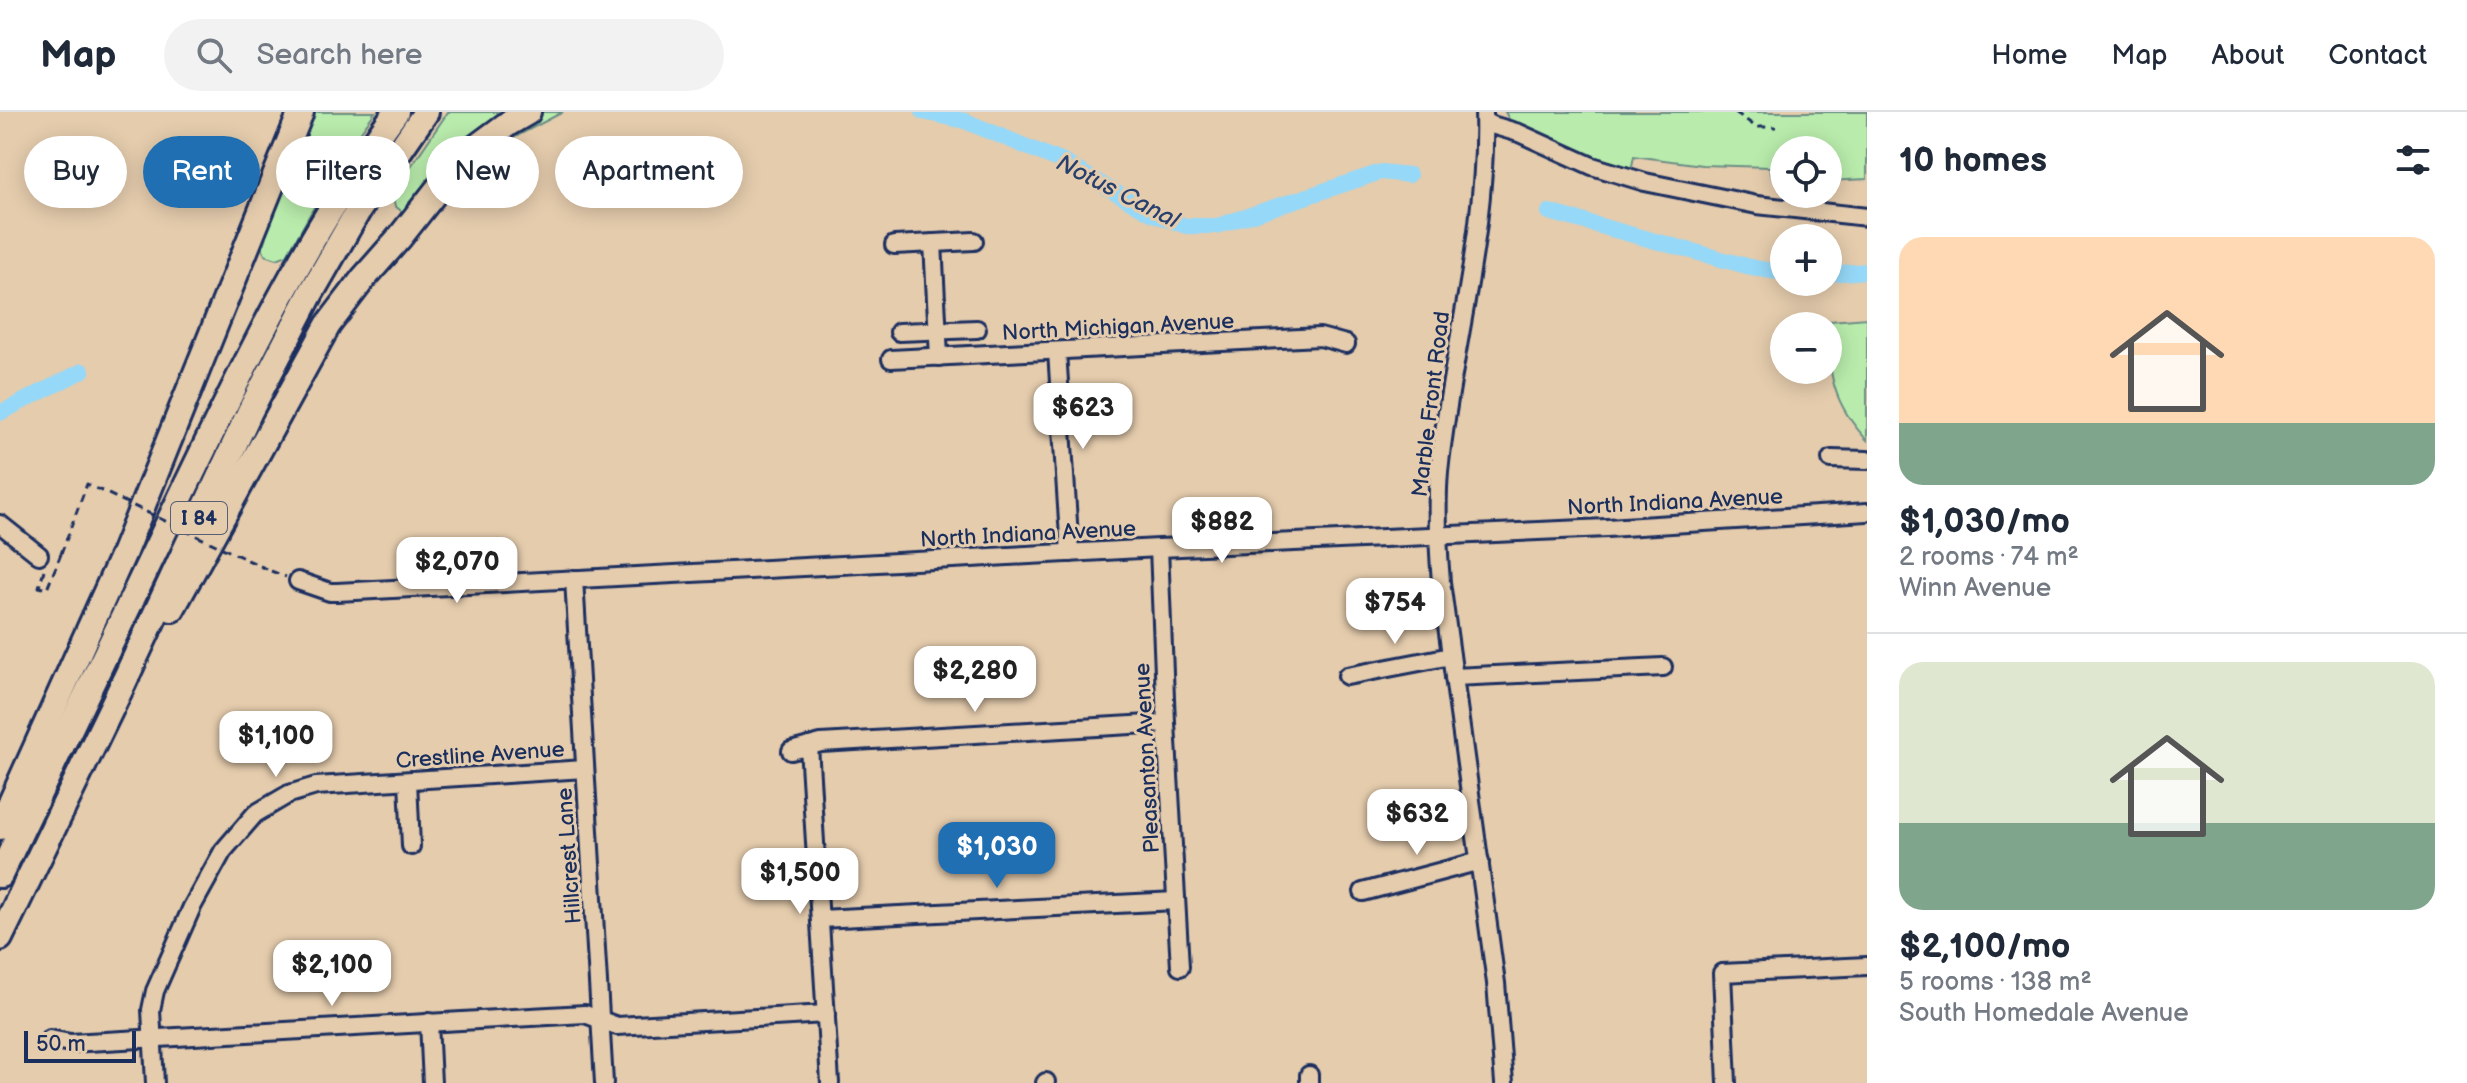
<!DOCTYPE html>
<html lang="en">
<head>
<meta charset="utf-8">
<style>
	body { margin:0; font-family:"Balsamiq Sans",sans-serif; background:#f2f2f3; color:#1f2937; height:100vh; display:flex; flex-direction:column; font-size:30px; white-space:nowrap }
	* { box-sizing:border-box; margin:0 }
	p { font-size:26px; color:#747a83 }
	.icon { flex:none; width:44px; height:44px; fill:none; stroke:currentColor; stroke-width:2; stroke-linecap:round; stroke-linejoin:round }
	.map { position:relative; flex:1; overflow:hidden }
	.panel { display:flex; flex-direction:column; background:#fff; width:600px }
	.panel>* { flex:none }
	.top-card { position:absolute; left:24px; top:24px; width:760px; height:72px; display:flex; gap:16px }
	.controls { position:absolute; left:1770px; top:24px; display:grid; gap:16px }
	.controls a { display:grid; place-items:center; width:72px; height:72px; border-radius:50%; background:#fff; box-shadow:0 4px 20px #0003; font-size:40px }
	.scale { position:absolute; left:24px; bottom:20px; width:112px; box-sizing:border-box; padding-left:8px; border:4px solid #1b2f5e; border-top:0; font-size:22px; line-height:28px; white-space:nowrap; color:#1b2f5e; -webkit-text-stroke:6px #e5ccad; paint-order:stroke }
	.price { position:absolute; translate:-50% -68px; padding:0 18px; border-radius:16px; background:#fff; color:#222; font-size:26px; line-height:52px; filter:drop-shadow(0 2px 4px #0008) }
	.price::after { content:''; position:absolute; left:50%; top:48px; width:24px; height:18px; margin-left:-12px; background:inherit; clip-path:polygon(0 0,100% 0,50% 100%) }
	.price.on { background:#1f6fb2; color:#fff }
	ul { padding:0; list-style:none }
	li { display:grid; align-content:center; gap:16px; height:424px; padding:0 32px }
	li+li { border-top:2px solid #e0e1e3 }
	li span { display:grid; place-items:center; height:248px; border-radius:24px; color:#555 }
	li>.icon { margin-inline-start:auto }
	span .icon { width:144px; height:144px; fill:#fffc; stroke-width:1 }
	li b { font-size:34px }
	h2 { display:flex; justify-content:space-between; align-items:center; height:96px; padding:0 32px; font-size:34px }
	.pill { padding:0 28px; border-radius:36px; background:#fff; box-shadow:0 4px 20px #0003; font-size:28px; line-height:72px }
	.pill.on { background:#1f6fb2; color:#fff }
	header { display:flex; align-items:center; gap:48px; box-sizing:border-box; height:112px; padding:0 40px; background:#fff; border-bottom:2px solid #e0e1e3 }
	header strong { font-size:38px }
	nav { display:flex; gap:44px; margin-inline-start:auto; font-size:28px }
	.search { width:560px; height:72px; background:#f2f2f3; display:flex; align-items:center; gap:20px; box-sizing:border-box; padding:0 28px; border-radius:44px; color:#747a83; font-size:30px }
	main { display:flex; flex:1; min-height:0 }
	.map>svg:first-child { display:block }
</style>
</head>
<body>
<header>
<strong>Map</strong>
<div class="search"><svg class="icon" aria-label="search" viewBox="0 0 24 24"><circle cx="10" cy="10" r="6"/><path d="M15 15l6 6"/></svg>Search here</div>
<nav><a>Home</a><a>Map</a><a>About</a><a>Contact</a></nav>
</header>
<main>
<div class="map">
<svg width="1867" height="971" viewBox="0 0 1867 971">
	<rect width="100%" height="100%" fill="#e5ccad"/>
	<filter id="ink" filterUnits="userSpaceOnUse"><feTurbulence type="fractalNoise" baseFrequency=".0125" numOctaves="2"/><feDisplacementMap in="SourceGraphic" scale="16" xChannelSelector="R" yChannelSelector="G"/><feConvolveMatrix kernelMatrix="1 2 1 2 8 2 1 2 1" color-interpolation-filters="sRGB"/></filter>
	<g filter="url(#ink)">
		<!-- green -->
		<g fill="#b9ecac" stroke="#6a8e85" stroke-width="2">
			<path d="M312,0H375L343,44L287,143L277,147L265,143L258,128Z"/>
			<path d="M448,0H563L498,34L405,102L395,94L392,82Z"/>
			<path d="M1505,0H1867V67L1828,69V38H1784V68L1772,66L1770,55L1702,53L1634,44L1631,59L1607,52L1520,14L1509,7Z"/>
			<path d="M1867,206V328C1833,292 1828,262 1828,214H1819L1818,210Z"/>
		</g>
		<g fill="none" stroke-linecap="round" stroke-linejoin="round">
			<!-- canal -->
			<g stroke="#96d8f8" stroke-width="16">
				<path d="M923,0L965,9L1063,50L1153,102L1186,114H1217L1381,60L1409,63"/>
				<path d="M1549,100L1754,156L1784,161"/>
				<path d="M1828,162L1867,159"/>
				<path d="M0,301L82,259"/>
			</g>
			<defs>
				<g id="minor">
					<path d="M1484,0C1488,121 1451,240 1439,360C1436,397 1438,434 1441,470L1496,871L1504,971"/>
					<path d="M1485,11L1519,21L1592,54L1645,70L1757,93L1867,105"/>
					<path d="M933,131L939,245"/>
					<path d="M894,133L974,129"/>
					<path d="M899,220L977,217"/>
					<path d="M1057,239L1070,441"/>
					<path d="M891,247L1320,225L1346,232"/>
					<path d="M1831,347L1867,348"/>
					<path d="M0,412L39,443"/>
					<path d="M1159,436L1166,611L1180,855"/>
					<path d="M574,467L604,971"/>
					<path d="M298,469L330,480H337L1159,436L1607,416L1867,400"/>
					<path d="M1347,564L1451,544"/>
					<path d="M1454,565L1663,555"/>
					<path d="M809,634L830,971"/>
					<path d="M791,639L821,631L1166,611"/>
					<path d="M408,669L411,734"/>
					<path d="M1363,780L1480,749"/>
					<path d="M820,807L1176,789"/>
					<path d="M429,910L432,971"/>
					<path d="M50,927L70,931L585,902L617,914L826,902"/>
					<path d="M1309,963V971"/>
					<path d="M155,971L151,898L155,879L192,795L223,739L255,702L289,682L316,674L585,657"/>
					<path d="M1045,971L1046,970"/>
					<path d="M1727,971L1722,861L1867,854"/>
				</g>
				<g id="highway">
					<path d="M172,497L328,213L363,167L400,125L463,45L509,11L528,0"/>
					<path d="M0,715L124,440L301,0"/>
					<path d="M0,763C58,641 117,519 175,397C240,261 306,122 396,0"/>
					<path d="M0,826L123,572L250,299L311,181L358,99L426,0"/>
				</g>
			</defs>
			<!-- minor casing -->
			<use href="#minor" stroke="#1b2f5e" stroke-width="22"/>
			<!-- highway casing -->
			<use href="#highway" stroke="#1b2f5e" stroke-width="30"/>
			<!-- path -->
			<g stroke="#1b2f5e" stroke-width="3" stroke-dasharray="8 6" stroke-linecap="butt">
				<path d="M1735,0L1756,15H1776"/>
				<path d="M44,458L39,475L47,477L61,442"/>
				<path d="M271,459L286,465"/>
			</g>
			<!-- minor -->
			<use href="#minor" stroke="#e5ccad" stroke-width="16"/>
			<!-- highway -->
			<use href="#highway" stroke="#e5ccad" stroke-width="24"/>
			<!-- path-bridge -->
			<path stroke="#1b2f5e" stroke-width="3" stroke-dasharray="8 6" stroke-linecap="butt" d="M61,442L87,372L271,459"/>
		</g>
	</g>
	<g text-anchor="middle" stroke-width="6" stroke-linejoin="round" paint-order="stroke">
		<!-- shield labels -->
		<rect fill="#e5ccad" stroke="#585e76" stroke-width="2" x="171" y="390" width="56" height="32" rx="6"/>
		<g font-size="20" font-weight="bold" fill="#1b2f5e">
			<text x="199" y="413">I 84</text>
		</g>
		<!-- street labels -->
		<g font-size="22" fill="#1b2f5e" stroke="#e5ccad">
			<text transform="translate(1118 214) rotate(-3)" y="8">North Michigan Avenue</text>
			<text transform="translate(1430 292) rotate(-83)" y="8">Marble Front Road</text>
			<text transform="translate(1675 389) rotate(-3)" y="8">North Indiana Avenue</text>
			<text transform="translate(1028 421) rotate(-3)" y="8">North Indiana Avenue</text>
			<text transform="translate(480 642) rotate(-4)" y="8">Crestline Avenue</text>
			<text transform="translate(1146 646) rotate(-93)" y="8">Pleasanton Avenue</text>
			<text transform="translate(568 744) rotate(-94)" y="8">Hillcrest Lane</text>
		</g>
		<!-- water labels -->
		<g font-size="24" font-style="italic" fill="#27406d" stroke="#e5ccad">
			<text transform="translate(1118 79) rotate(27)" y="8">Notus Canal</text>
		</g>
	</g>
</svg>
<div class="controls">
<a><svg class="icon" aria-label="locate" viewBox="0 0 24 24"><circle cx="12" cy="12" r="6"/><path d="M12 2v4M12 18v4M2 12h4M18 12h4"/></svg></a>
<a>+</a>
<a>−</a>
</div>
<div class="scale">50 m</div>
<b class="price" style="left:1083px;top:339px">$623</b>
<b class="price" style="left:1222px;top:453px">$882</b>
<b class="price" style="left:457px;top:493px">$2,070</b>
<b class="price" style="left:1395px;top:534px">$754</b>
<b class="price" style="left:975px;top:602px">$2,280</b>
<b class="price" style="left:276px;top:667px">$1,100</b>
<b class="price" style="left:1417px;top:745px">$632</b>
<b class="price on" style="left:997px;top:778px">$1,030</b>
<b class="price" style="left:800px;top:804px">$1,500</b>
<b class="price" style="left:332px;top:896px">$2,100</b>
<div class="top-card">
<a class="pill">Buy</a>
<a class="pill on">Rent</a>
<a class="pill">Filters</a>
<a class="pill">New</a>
<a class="pill">Apartment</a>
</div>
</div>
<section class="panel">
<h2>10 homes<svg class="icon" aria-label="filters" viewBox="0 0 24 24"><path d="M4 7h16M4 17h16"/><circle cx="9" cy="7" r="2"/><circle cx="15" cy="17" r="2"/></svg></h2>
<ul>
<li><span style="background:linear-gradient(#ffd9b3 75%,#7fa58c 0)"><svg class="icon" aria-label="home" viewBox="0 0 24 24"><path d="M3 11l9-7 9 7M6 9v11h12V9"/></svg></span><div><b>$1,030/mo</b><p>2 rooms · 74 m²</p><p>Winn Avenue</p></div></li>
<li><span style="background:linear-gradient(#dfe7d0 65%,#7fa58c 0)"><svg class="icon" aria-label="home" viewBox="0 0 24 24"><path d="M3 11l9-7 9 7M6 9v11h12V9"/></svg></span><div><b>$2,100/mo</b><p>5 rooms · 138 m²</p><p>South Homedale Avenue</p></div></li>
</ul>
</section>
</main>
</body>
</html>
